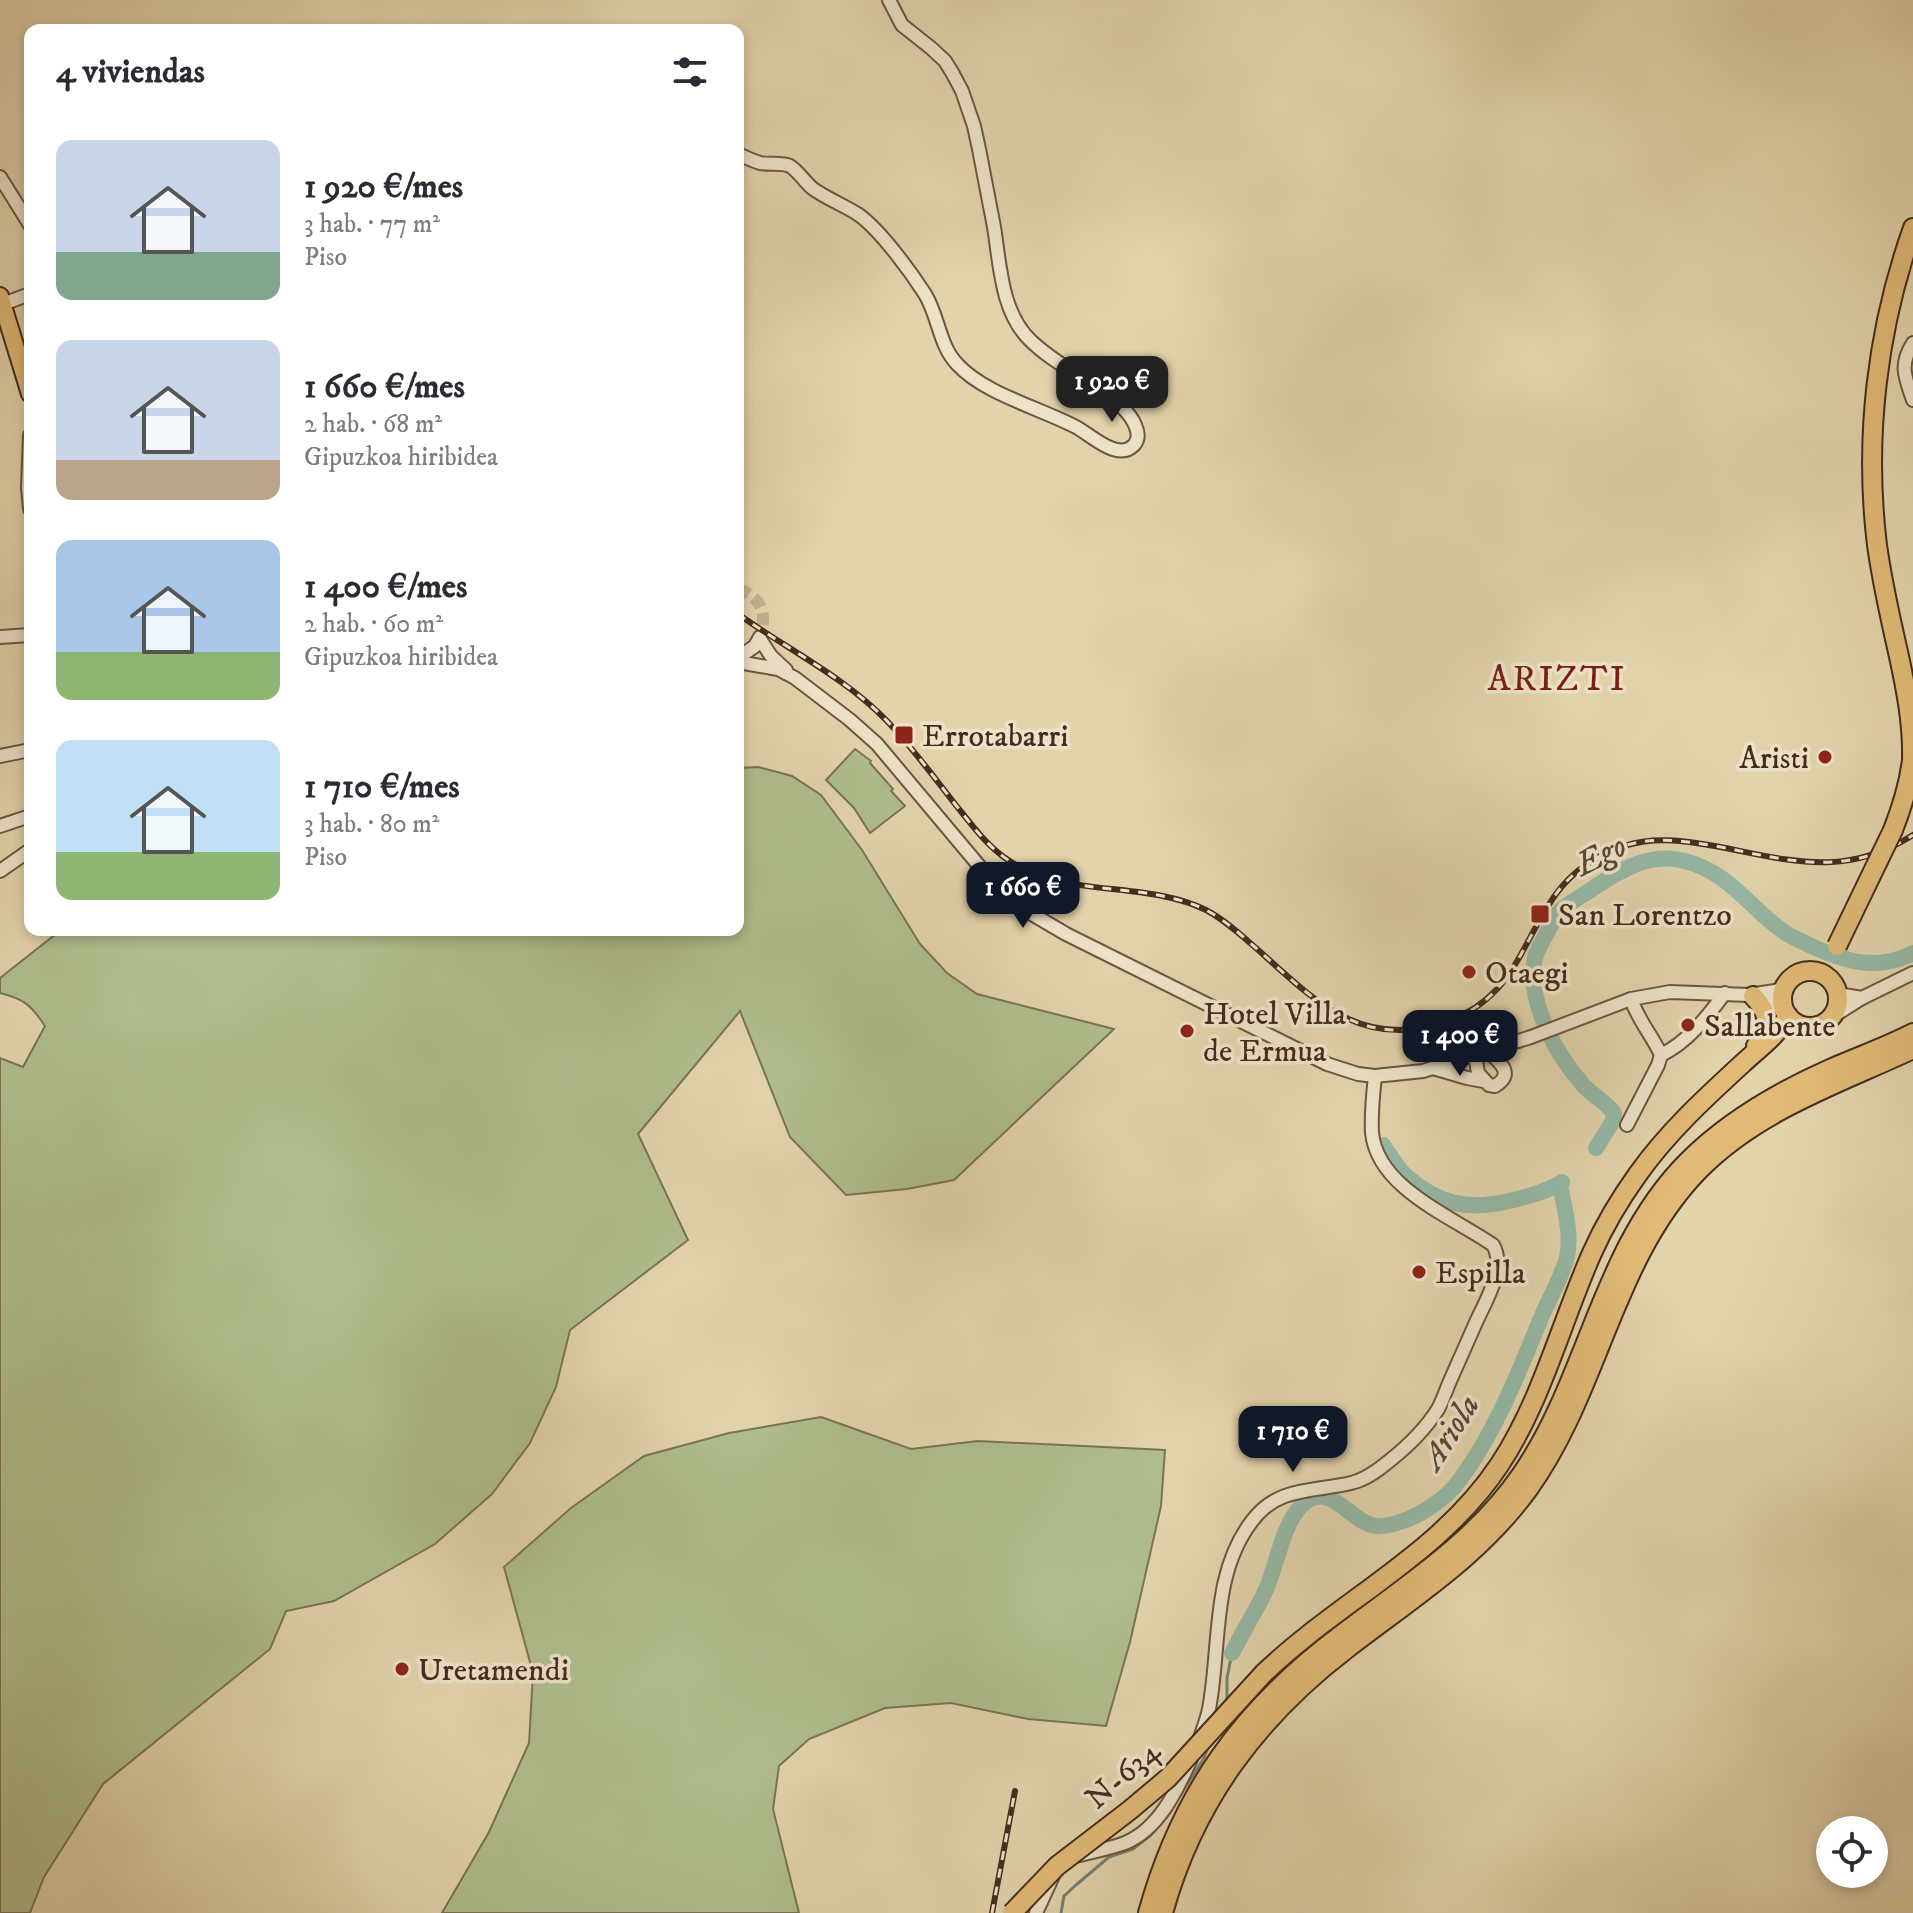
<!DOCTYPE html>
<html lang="es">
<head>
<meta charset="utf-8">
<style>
	body { margin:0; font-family:"IM FELL DW Pica",serif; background:#f7f7f7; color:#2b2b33; height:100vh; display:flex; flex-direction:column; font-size:30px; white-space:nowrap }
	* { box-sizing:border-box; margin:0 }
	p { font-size:26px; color:#7c7c81 }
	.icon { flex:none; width:44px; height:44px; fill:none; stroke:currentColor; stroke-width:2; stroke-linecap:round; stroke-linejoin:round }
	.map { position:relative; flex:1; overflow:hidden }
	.sheet { position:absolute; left:24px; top:24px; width:720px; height:912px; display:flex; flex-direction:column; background:#fff; border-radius:16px; box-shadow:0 4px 12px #0003 }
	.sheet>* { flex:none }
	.controls { position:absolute; left:1816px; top:1816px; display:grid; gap:16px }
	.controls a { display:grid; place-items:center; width:72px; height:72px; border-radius:50%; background:#fff; box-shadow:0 4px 12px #0003; font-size:40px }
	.price { position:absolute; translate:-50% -68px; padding:0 18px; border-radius:16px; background:#111827; color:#fff; font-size:26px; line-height:52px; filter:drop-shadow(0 2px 4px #0008) }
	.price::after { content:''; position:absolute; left:50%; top:48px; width:24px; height:18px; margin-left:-12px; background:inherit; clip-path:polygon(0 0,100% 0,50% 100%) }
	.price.selected { background:#222; color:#fff }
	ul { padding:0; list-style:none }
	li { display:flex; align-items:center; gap:24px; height:200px; padding:0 32px }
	li span { display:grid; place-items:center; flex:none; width:224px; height:160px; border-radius:16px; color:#555 }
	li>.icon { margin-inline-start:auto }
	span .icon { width:96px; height:96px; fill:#fffc; stroke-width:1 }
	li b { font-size:34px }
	h2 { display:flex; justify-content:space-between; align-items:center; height:96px; padding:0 32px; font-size:34px }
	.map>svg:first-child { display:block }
</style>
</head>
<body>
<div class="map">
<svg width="1913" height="1913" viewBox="0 0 1913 1913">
	<rect width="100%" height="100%" fill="#e2d3ab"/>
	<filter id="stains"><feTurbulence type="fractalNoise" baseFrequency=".0025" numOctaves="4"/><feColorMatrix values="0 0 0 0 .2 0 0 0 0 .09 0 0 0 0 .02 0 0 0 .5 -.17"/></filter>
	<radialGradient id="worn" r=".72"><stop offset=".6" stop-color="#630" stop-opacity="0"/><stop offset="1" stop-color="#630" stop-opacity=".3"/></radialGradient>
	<!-- green -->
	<g fill="#afbd8c" stroke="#7a7455" stroke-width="2">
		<path d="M855,749L871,761L870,763L893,789L891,791L905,806L870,833L854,808L826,780Z"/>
		<path d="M758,767L792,776L821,795L862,850L920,944L947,973L977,994L1114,1029L954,1180L907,1189L846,1195L790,1137L740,1011L638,1134L688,1240L570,1330L556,1387L530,1443L492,1494L435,1544L334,1601L286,1611L270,1649L103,1784L44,1877L30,1913H0V1058L23,1067L45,1026C31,1005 24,999 0,993V978L61,930H738V768Z"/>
		<path d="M821,1417L911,1449L978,1441L1165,1450L1161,1506L1130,1642L1106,1726L1028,1719L951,1703L885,1708L809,1739L779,1766L773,1809L799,1913H442L489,1832L529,1743L533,1673L504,1567L571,1508L644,1456L729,1433Z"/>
	</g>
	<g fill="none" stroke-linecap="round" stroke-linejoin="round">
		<!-- stream -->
		<g stroke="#758070" stroke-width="3">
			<path d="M1227,1702V1678L1232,1653"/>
			<path d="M1181,1794L1204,1758L1209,1745"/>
			<path d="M1061,1913L1064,1896L1076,1885L1109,1857L1133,1849L1151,1835L1158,1826"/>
		</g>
		<!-- river -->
		<g stroke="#95b8a6" stroke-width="16">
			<path d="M1383,1145C1390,1155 1397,1167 1405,1175C1437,1204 1468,1211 1509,1201C1527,1197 1547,1192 1562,1182"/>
			<path d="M1596,1148L1613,1121L1614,1113C1605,1101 1593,1096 1583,1085C1556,1054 1526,1001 1535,958C1537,949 1543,940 1548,931C1551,925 1555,916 1560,911C1570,902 1584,895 1595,887C1622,869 1651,852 1685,861C1733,874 1750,910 1787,934C1794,938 1802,941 1809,945C1844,961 1876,972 1913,953"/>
			<path d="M1232,1653C1242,1633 1254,1614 1264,1594C1277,1568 1281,1526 1302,1505C1330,1478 1351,1524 1376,1526C1383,1527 1394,1524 1400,1522C1420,1516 1447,1498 1459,1481C1495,1433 1518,1374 1541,1318C1549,1299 1562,1277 1567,1257C1572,1235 1564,1206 1560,1185"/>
		</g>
		<!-- minor-tunnel -->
		<path stroke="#c2b28f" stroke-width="12" stroke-dasharray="12 6" stroke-linecap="butt" d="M738,589C763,598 767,614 760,637"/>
		<defs>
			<g id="minor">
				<path d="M738,154C745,157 753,161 760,163C769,165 782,162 790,166C798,171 805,182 812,188C827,199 844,205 859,215C881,231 910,271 925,294C939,317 939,346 958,365C985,394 1040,408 1076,427C1091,435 1118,462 1134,445C1144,434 1131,416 1123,408C1097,383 1056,366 1030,340C1001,312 1000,264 994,227C989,201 984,175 979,149L974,126L962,91L953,74L945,61L931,48L902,25L889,0"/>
				<path d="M0,177L30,225"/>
				<path d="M3,304L30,294"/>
				<path d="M1913,343C1899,365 1905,377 1913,400"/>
				<path d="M30,435L28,488L30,509"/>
				<path d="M0,637L30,635"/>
				<path d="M760,639L771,656L786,670"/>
				<path d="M738,658L755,646L760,637"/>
				<path d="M738,662L778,669L795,678L850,720L877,744L991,880L1027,911L1066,934L1327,1064L1358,1074L1375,1076L1423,1071L1531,1037L1631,999L1670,992L1749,995L1775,991L1785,987"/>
				<path d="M0,756L30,750"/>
				<path d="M0,826L30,816"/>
				<path d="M0,871L30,850"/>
				<path d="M1838,994L1862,998"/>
				<path d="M1755,997L1773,1003L1785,1011"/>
				<path d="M1631,999C1639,1022 1652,1035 1661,1055"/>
				<path d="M1832,1017L1862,998L1913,973"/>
				<path d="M1475,1055L1478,1073L1489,1085L1495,1086C1515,1074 1500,1062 1488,1051"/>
				<path d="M1433,1068L1467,1078L1483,1081"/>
				<path d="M1627,1125L1658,1065L1661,1055C1688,1042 1707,1017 1725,993"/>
				<path d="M1200,1738C1203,1729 1207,1719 1209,1709C1221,1646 1211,1574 1252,1521C1278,1486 1314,1492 1351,1483C1365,1480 1377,1471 1388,1462C1407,1447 1425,1430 1438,1409C1443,1400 1446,1390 1450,1381C1459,1361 1468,1340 1477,1320C1487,1299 1506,1267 1493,1245C1453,1217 1378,1189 1372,1133C1371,1114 1373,1094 1375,1076"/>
				<path d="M1075,1856C1091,1852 1109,1849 1125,1843C1159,1829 1177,1790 1191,1759"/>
				<path d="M1036,1913L1053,1876"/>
			</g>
			<path id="major" d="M0,296L30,394"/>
			<g id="highway">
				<path d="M1893,830C1902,807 1909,785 1912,760C1913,724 1906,688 1898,652C1890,617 1882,581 1877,545C1864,438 1877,329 1913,228"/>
				<circle cx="1810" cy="999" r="28"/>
				<path d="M1753,996C1771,1015 1770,1026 1756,1046"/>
				<path d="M1264,1673C1340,1600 1441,1554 1500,1464C1542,1400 1561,1323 1592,1253C1604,1226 1620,1199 1638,1174C1667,1133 1705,1098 1742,1064C1758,1049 1777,1036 1788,1016"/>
				<path d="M1148,1913C1181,1794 1242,1709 1341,1635C1405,1586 1474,1543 1521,1475C1589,1377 1601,1248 1688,1161C1728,1121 1778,1092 1830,1069C1857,1057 1886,1047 1913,1033"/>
				<path d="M1163,1913C1194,1801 1258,1716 1349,1647C1414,1597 1481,1555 1529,1488C1600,1389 1612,1259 1699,1170C1758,1110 1838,1084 1913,1049"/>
			</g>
		</defs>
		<!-- minor casing -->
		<use href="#minor" stroke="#6c5641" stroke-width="16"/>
		<!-- major casing -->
		<use href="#major" stroke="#442c1e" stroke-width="20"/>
		<!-- highway casing -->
		<use href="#highway" stroke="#442c1e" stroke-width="22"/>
		<!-- minor -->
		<use href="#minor" stroke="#ece2c8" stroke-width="12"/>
		<!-- major -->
		<use href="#major" stroke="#e1ba76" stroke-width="16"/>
		<!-- highway -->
		<use href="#highway" stroke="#e1ba76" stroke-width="18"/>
		<defs>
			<g id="rail">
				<path d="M738,614C787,649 846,678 887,721C912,747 933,776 955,804C971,824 986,845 1008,860C1067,899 1144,880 1206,910C1225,920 1241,935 1256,948C1313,999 1359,1049 1442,1023C1513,1001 1519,946 1556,894C1572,872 1597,854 1624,846C1655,836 1684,841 1715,846C1789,860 1844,879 1913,835"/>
				<path d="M992,1913L1015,1791"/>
			</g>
		</defs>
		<!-- rail casing -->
		<use href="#rail" stroke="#442c1e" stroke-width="6"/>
		<!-- rail -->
		<use href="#rail" stroke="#ece2c8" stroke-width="3" stroke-dasharray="9" stroke-linecap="butt"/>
		<defs>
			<g id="highway-bridge">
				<path d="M1837,946L1893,830"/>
				<path d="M1012,1913L1057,1866L1130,1810L1168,1778L1264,1673"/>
			</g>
		</defs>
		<!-- highway-bridge casing -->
		<use href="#highway-bridge" stroke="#442c1e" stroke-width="22" stroke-linecap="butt"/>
		<!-- highway-bridge -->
		<use href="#highway-bridge" stroke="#e1ba76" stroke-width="18"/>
	</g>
	<!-- markers -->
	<g fill="#8f2418" stroke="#ece2c8" stroke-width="3">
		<rect x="894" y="725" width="20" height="20" rx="4"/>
		<circle cx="1825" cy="757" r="8"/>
		<rect x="1530" y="904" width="20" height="20" rx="4"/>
		<circle cx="1469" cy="972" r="8"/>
		<circle cx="1688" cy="1025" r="8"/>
		<circle cx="1187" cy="1031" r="8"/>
		<circle cx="1419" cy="1272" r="8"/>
		<circle cx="402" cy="1669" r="8"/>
	</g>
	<g text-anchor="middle" stroke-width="7" stroke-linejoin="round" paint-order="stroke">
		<!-- poi labels -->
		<g font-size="32" fill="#442c1e" stroke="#ece2c8" text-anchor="start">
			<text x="922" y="746">Errotabarri</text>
			<text x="1809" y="768" text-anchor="end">Aristi</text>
			<text x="1558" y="925">San Lorentzo</text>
			<text x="1485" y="983">Otaegi</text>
			<text x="1203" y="1024">Hotel Villa<tspan x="1203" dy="37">de Ermua</tspan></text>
			<text x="1704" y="1036">Sallabente</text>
			<text x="1435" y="1283">Espilla</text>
			<text x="418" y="1680">Uretamendi</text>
		</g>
		<!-- street labels -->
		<g font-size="32" fill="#442c1e" stroke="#ece2c8">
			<text transform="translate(1122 1774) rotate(-41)" y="11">N-634</text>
		</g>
		<!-- water labels -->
		<g font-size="34" font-style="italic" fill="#544839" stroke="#ece2c8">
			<text transform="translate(1600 854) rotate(-27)" y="12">Ego</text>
			<text transform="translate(1449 1431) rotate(-58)" y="12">Ariola</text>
		</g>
		<!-- quarter labels -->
		<g font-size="36" letter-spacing="2" fill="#7a1f14" stroke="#ece2c8">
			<text x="1557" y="690">ARIZTI</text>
		</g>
	</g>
	<rect width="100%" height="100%" filter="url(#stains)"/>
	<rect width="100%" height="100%" fill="url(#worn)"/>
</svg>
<div class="controls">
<a><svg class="icon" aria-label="locate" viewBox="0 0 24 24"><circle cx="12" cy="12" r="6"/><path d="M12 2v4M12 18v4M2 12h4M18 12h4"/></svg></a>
</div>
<b class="price selected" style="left:1112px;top:424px">1 920 €</b>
<b class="price" style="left:1023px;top:930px">1 660 €</b>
<b class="price" style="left:1460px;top:1078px">1 400 €</b>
<b class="price" style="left:1293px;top:1474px">1 710 €</b>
<section class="sheet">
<h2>4 viviendas<svg class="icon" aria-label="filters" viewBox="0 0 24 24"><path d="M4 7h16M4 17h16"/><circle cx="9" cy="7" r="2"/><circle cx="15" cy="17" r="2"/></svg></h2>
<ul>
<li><span style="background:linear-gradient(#c9d6e8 70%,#7fa58c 0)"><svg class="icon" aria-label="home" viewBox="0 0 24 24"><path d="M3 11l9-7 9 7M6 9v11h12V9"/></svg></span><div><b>1 920 €/mes</b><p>3 hab. · 77 m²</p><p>Piso</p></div></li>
<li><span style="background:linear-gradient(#c9d6e8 75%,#b9a48a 0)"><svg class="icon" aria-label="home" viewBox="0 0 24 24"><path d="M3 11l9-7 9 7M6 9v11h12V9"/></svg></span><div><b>1 660 €/mes</b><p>2 hab. · 68 m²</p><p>Gipuzkoa hiribidea</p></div></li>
<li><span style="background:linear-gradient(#a9c7e8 70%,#8fb573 0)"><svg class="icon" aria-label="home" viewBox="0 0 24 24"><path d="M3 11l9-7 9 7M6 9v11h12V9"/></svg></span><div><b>1 400 €/mes</b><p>2 hab. · 60 m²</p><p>Gipuzkoa hiribidea</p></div></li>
<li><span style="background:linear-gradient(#bfe0f5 70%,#8fb573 0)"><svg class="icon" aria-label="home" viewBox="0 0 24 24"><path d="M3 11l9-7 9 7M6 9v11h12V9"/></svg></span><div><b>1 710 €/mes</b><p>3 hab. · 80 m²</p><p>Piso</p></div></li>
</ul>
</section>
</div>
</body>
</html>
